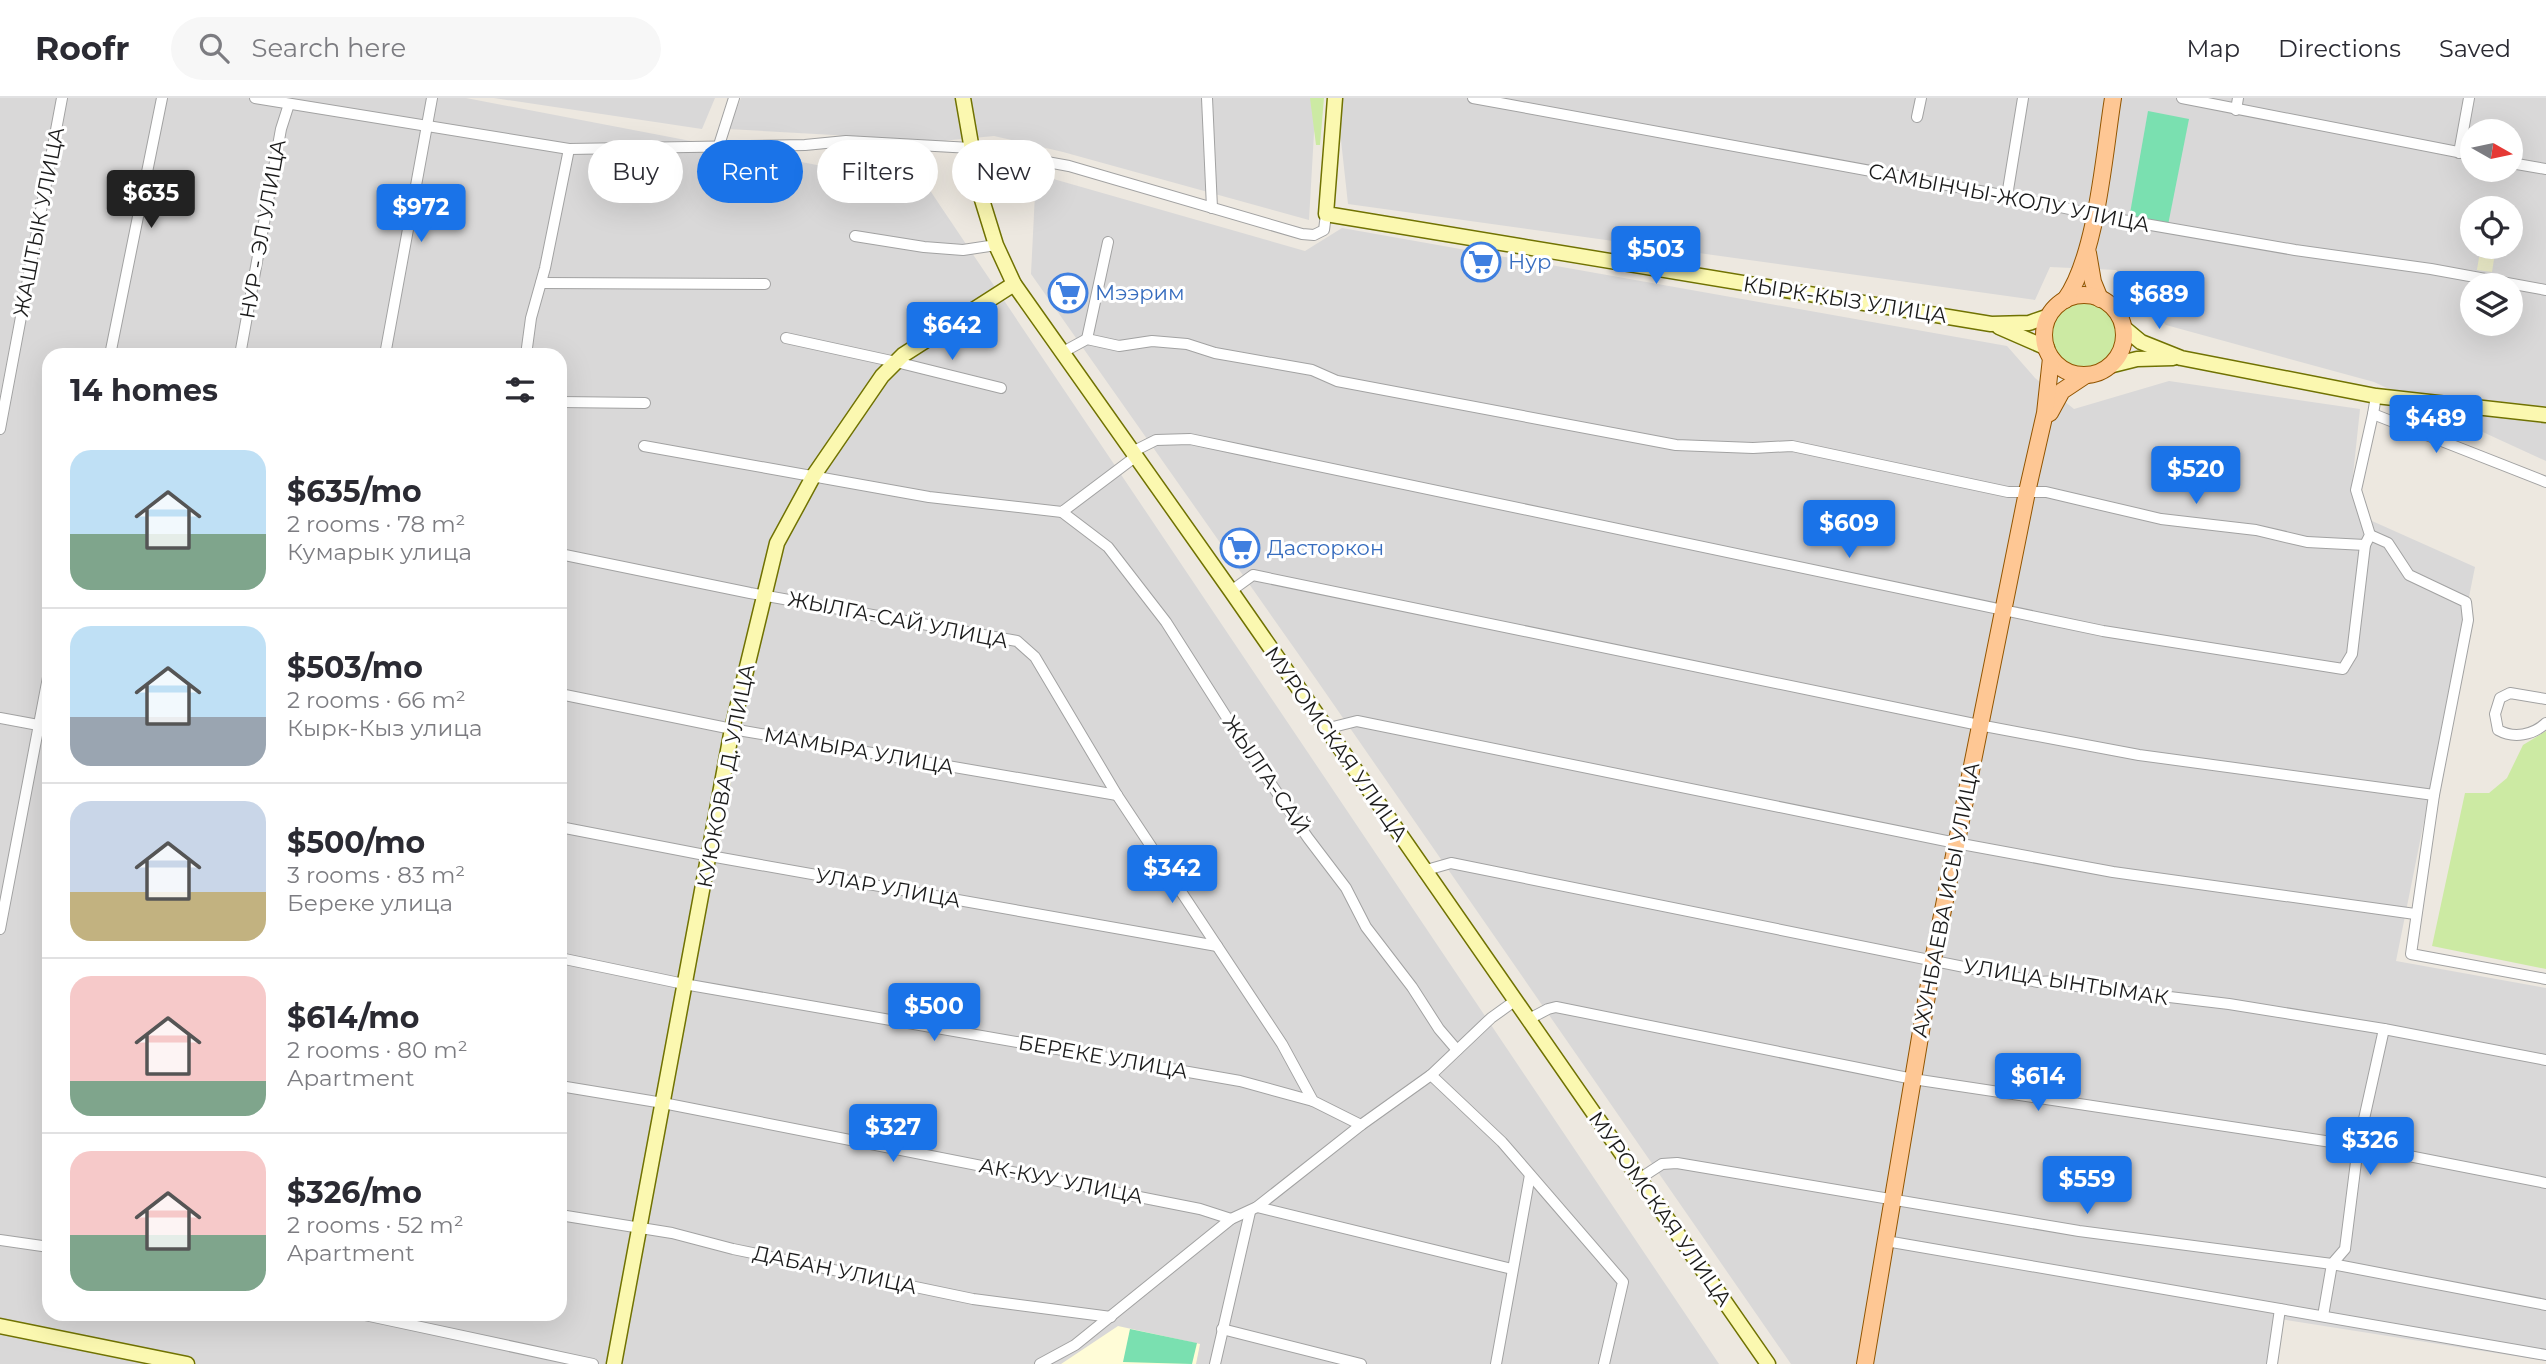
<!DOCTYPE html>
<html lang="en">
<head>
<meta charset="utf-8">
<style>
	body { margin:0; font-family:Montserrat,sans-serif; background:#f7f7f7; color:#2b2b33; height:100vh; display:flex; flex-direction:column; font-size:26px; white-space:nowrap }
	* { box-sizing:border-box; margin:0 }
	p { font-size:23px; color:#7c7c81 }
	.icon { flex:none; width:38px; height:38px; fill:none; stroke:currentColor; stroke-width:2; stroke-linecap:round; stroke-linejoin:round }
	.map { position:relative; flex:1; overflow:hidden }
	.details { position:absolute; left:42px; top:250px; width:525px; height:973px; display:flex; flex-direction:column; background:#fff; border-radius:21px; box-shadow:0 7px 28px #0002 }
	.details>* { flex:none }
	.top-card { position:absolute; left:588px; top:42px; width:665px; height:63px; display:flex; gap:14px }
	.needle { width:46px; rotate:99deg }
	.buttons { position:absolute; left:2460px; top:21px; display:grid; gap:14px }
	.buttons a { display:grid; place-items:center; width:63px; height:63px; border-radius:50%; background:#fff; box-shadow:0 7px 28px #0002; font-size:35px }
	.price { position:absolute; translate:-50% -60px; padding:0 16px; border-radius:7px; background:#1a73e8; color:#fff; font-size:23px; line-height:46px; filter:drop-shadow(0 2px 4px #0008) }
	.price::after { content:''; position:absolute; left:50%; top:42px; width:21px; height:16px; margin-left:-10px; background:inherit; clip-path:polygon(0 0,100% 0,50% 100%) }
	.price.current { background:#222; color:#fff }
	ul { padding:0; list-style:none }
	li { display:flex; align-items:center; gap:21px; height:175px; padding:0 28px }
	li+li { border-top:2px solid #e1e1e2 }
	li span { display:grid; place-items:center; flex:none; width:196px; height:140px; border-radius:21px; color:#555 }
	li>.icon { margin-inline-start:auto }
	span .icon { width:84px; height:84px; fill:#fffc; stroke-width:1 }
	li b { font-size:30px }
	h2 { display:flex; justify-content:space-between; align-items:center; height:84px; padding:0 28px; font-size:30px }
	.tag { padding:0 24px; border-radius:32px; background:#fff; box-shadow:0 7px 28px #0002; font-size:24px; line-height:63px }
	.tag.current { background:#1a73e8; color:#fff }
	header { display:flex; align-items:center; gap:42px; box-sizing:border-box; height:98px; padding:0 35px; background:#fff; border-bottom:2px solid #e1e1e2 }
	header strong { font-size:33px }
	nav { display:flex; gap:38px; margin-inline-start:auto; font-size:24px }
	.search { width:490px; height:63px; background:#f7f7f7; display:flex; align-items:center; gap:18px; box-sizing:border-box; padding:0 24px; border-radius:38px; color:#7c7c81; font-size:26px }
	.map>svg:first-child { display:block }
</style>
</head>
<body>
<header>
<strong>Roofr</strong>
<div class="search"><svg class="icon" aria-label="search" viewBox="0 0 24 24"><circle cx="10" cy="10" r="6"/><path d="M15 15l6 6"/></svg>Search here</div>
<nav><a>Map</a><a>Directions</a><a>Saved</a></nav>
</header>
<div class="map">
<svg width="2546" height="1266" viewBox="0 0 2546 1266">
	<rect width="100%" height="100%" fill="#ede8e0"/>
	<!-- residential -->
	<g fill="#d9d8d8" fill-rule="evenodd">
		<path d="M0,0H466L927,88L1719,1266H0ZM49,257H560V1216H49Z"/>
		<path d="M494,0H715L702,31Z"/>
		<path d="M741,0H1316L1309,122L1063,54L994,38L941,43L728,31Z"/>
		<path d="M1340,0H2546V363L2374,284L2166,227L2116,172L2050,169L2035,202L1348,106L1338,15ZM2473,33H2511V72H2473ZM2473,110H2511V149H2473ZM2473,187H2511V226H2473Z"/>
		<path d="M1036,76L1305,153L1342,130L2007,248L2035,280L2074,311L2169,283L2360,311L2351,396L2372,423L2475,469L2396,863L2546,890V1263L2274,1220L2267,1266H1791L1316,581L1031,176Z"/>
	</g>
	<!-- education -->
	<path fill="#fffcd7" d="M1118,1228L1200,1246L1196,1266H1061Z"/>
	<!-- farmland -->
	<path fill="#ededca" d="M2479,159L2494,161L2492,174L2477,172Z"/>
	<!-- grass -->
	<g fill="#cceaa3">
		<path d="M1310,0H1324L1320,47H1316Z"/>
		<circle cx="2084" cy="237" r="32"/>
		<path d="M2546,633V871L2432,848L2465,695H2489L2507,680L2523,647Z"/>
	</g>
	<!-- pitch -->
	<g fill="#7ae0b0">
		<path d="M2148,13L2189,21L2168,127L2129,121Z"/>
		<path d="M1130,1231L1197,1245L1192,1266L1123,1264Z"/>
	</g>
	<g fill="none" stroke-linecap="round" stroke-linejoin="round">
		<defs>
			<g id="street">
				<path d="M255,0L569,51L805,47L846,43L971,50L1069,68L1302,136L1314,137L1324,132L1326,116"/>
				<path d="M1207,0L1212,110"/>
				<path d="M1473,0L2007,98L2122,122L2295,152L2431,171L2546,192"/>
				<path d="M2182,0L2473,57"/>
				<path d="M2236,12L2238,0"/>
				<path d="M1917,19L1921,0"/>
				<path d="M719,47L734,0"/>
				<path d="M2459,55L2469,0"/>
				<path d="M2511,65L2546,71"/>
				<path d="M2007,98L2023,0"/>
				<path d="M855,138L924,149L963,152L996,147"/>
				<path d="M541,185L765,186"/>
				<path d="M786,240L896,264L1001,290"/>
				<path d="M1087,241L1108,144"/>
				<path d="M1063,254L1087,241L1119,248L1152,243L1187,246L1215,255L1312,272L1337,283L1676,347L1753,350L1792,348L2008,394H2046L2161,421L2256,432L2307,444L2365,447"/>
				<path d="M110,257L162,0"/>
				<path d="M240,257L281,31L289,6"/>
				<path d="M385,257L432,0"/>
				<path d="M526,257L531,220L545,170L569,51"/>
				<path d="M2376,298L2373,316L2546,384"/>
				<path d="M560,304L645,305"/>
				<path d="M0,331L62,0"/>
				<path d="M644,348L929,399L1062,414L1135,359"/>
				<path d="M1132,354L1156,342L1190,341L2103,533L2343,571L2352,556L2365,447L2370,437L2356,392L2373,316"/>
				<path d="M1062,414L1108,449L1166,524L1241,642L1308,740L1346,790L1366,829L1412,889L1439,931L1457,952"/>
				<path d="M2370,437L2388,445L2409,477L2466,504L2468,522L2434,697L2411,856L2546,881"/>
				<path d="M560,456L750,495L1017,543L1035,559L1117,697L1282,946L1313,1003L1361,1027"/>
				<path d="M1231,493L1253,477L1979,627L2139,657L2434,697"/>
				<path d="M560,596L732,631L1117,697"/>
				<path d="M2546,601L2510,595L2500,600L2495,616L2498,632C2514,641 2533,637 2546,625"/>
				<path d="M0,620L49,629"/>
				<path d="M1325,631L1357,623L1956,745L2113,774L2415,816"/>
				<path d="M560,729L710,758L1217,848"/>
				<path d="M1423,773L1451,765L2038,884L2057,883L2076,888L2229,906L2384,931L2546,962"/>
				<path d="M0,831L49,574"/>
				<path d="M560,860L684,886L1240,983L1313,1003"/>
				<path d="M1529,921L1548,911L1556,909L1913,981L2358,1048L2546,1085"/>
				<path d="M1431,977L1502,1044L1623,1184L1604,1266"/>
				<path d="M560,988L663,1005L1200,1111L1231,1121"/>
				<path d="M1639,1081L1662,1066L1677,1065L2079,1133L2332,1166L2546,1207"/>
				<path d="M1257,1109L1512,1171"/>
				<path d="M560,1117L672,1135L733,1151L973,1201L1111,1219"/>
				<path d="M0,1142L49,1149"/>
				<path d="M1886,1143L2546,1257"/>
				<path d="M360,1216L593,1266"/>
				<path d="M2323,1218L2332,1166L2345,1151L2358,1048L2384,931"/>
				<path d="M1222,1231L1361,1266"/>
				<path d="M1040,1266L1075,1247L1231,1121L1257,1109L1361,1027L1431,977L1491,920L1516,902"/>
				<path d="M1215,1266L1250,1114"/>
				<path d="M1496,1266L1530,1077"/>
				<path d="M2272,1266L2280,1211"/>
			</g>
			<g id="secondary">
				<path d="M963,0L979,92L996,147L1014,186L1231,493L1768,1266"/>
				<path d="M1335,0L1326,116L1991,226L2029,225L2049,218"/>
				<path d="M1999,229L2047,250"/>
				<path d="M2123,229L2141,244L2181,260L2376,298L2546,317"/>
				<path d="M2109,268L2137,261L2173,260"/>
				<path d="M0,1228L187,1266"/>
				<path d="M614,1266L732,631L777,445L814,377L882,278L903,257L1014,186"/>
			</g>
			<g id="primary">
				<path d="M2088,155L2093,184L2100,201"/>
				<circle cx="2084" cy="237" r="40"/>
				<path d="M2065,202C2097,157 2104,56 2113,0"/>
				<path d="M2050,315L2062,293L2086,277"/>
				<path d="M1865,1266L1933,862L2027,394L2045,315L2051,260"/>
			</g>
		</defs>
		<!-- street casing -->
		<use href="#street" stroke="#a2a2a2" stroke-width="12"/>
		<!-- secondary casing -->
		<use href="#secondary" stroke="#707202" stroke-width="17"/>
		<!-- primary casing -->
		<use href="#primary" stroke="#925500" stroke-width="18"/>
		<!-- street -->
		<use href="#street" stroke="#fff" stroke-width="10"/>
		<!-- secondary -->
		<use href="#secondary" stroke="#fbf8b0" stroke-width="14"/>
		<!-- primary -->
		<use href="#primary" stroke="#fec794" stroke-width="16"/>
	</g>
	<!-- icons -->
	<defs>
		<symbol id="supermarket-ring" viewBox="-11 -11 22 22"><circle r="9.5" fill="#fff" stroke="#3f7fe0" stroke-width="1.5"/><path d="M-6-5.5h2.5l.6 2H6L4.5 2H-2.5L-4.4-4H-6ZM-1.5 3.2a1.3 1.3 0 1 0 .1 0ZM3 3.2a1.3 1.3 0 1 0 .1 0Z" fill="#3f7fe0"/></symbol>
	</defs>
	<g fill-rule="evenodd">
		<use href="#supermarket-ring" x="1459" y="142" width="44" height="44"/>
		<use href="#supermarket-ring" x="1046" y="173" width="44" height="44"/>
		<use href="#supermarket-ring" x="1218" y="428" width="44" height="44"/>
	</g>
	<g text-anchor="middle" stroke-width="6" stroke-linejoin="round" paint-order="stroke">
		<!-- street labels -->
		<g font-size="21" fill="#1b1b1b" stroke="#fff">
			<text transform="translate(2009 100) rotate(11)" y="7">САМЫНЧЫ-ЖОЛУ УЛИЦА</text>
			<text transform="translate(39 124) rotate(-79)" y="7">ЖАШТЫК УЛИЦА</text>
			<text transform="translate(263 131) rotate(-80)" y="7">НУР - ЭЛ УЛИЦА</text>
			<text transform="translate(1845 202) rotate(9)" y="7">КЫРК-КЫЗ УЛИЦА</text>
			<text transform="translate(898 522) rotate(11)" y="7">ЖЫЛГА-САЙ УЛИЦА</text>
			<text transform="translate(1336 646) rotate(55)" y="7">МУРОМСКАЯ УЛИЦА</text>
			<text transform="translate(859 653) rotate(10)" y="7">МАМЫРА УЛИЦА</text>
			<text transform="translate(1266 677) rotate(56)" y="7">ЖЫЛГА-САЙ</text>
			<text transform="translate(726 678) rotate(-79)" y="7">КУЮКОВА Д. УЛИЦА</text>
			<text transform="translate(888 790) rotate(10)" y="7">УЛАР УЛИЦА</text>
			<text transform="translate(1946 802) rotate(-79)" y="7">АХУНБАЕВА ИСЫ УЛИЦА</text>
			<text transform="translate(2066 884) rotate(9)" y="7">УЛИЦА ЫНТЫМАК</text>
			<text transform="translate(1103 959) rotate(10)" y="7">БЕРЕКЕ УЛИЦА</text>
			<text transform="translate(1061 1083) rotate(11)" y="7">АК-КУУ УЛИЦА</text>
			<text transform="translate(1660 1111) rotate(55)" y="7">МУРОМСКАЯ УЛИЦА</text>
			<text transform="translate(835 1172) rotate(12)" y="7">ДАБАН УЛИЦА</text>
		</g>
		<!-- shop labels -->
		<g font-size="21" fill="#366cbe" stroke="#fff" text-anchor="start">
			<text x="1508" y="171">Нур</text>
			<text x="1095" y="202">Мээрим</text>
			<text x="1267" y="457">Дасторкон</text>
		</g>
	</g>
</svg>
<div class="buttons">
<a><svg class="needle" viewBox="-14 -14 28 28"><path d="M0-13l5 13h-10z" fill="#e53935"/><path d="M0 13l5-13h-10z" fill="#7c7c81"/></svg></a>
<a><svg class="icon" aria-label="locate" viewBox="0 0 24 24"><circle cx="12" cy="12" r="6"/><path d="M12 2v4M12 18v4M2 12h4M18 12h4"/></svg></a>
<a><svg class="icon" aria-label="layers" viewBox="0 0 24 24"><path d="M12 4l9 5-9 5-9-5zM3 14l9 5 9-5"/></svg></a>
</div>
<b class="price current" style="left:151px;top:132px">$635</b>
<b class="price" style="left:421px;top:146px">$972</b>
<b class="price" style="left:1656px;top:188px">$503</b>
<b class="price" style="left:2159px;top:233px">$689</b>
<b class="price" style="left:952px;top:264px">$642</b>
<b class="price" style="left:2436px;top:357px">$489</b>
<b class="price" style="left:2196px;top:408px">$520</b>
<b class="price" style="left:1849px;top:462px">$609</b>
<b class="price" style="left:1172px;top:807px">$342</b>
<b class="price" style="left:934px;top:945px">$500</b>
<b class="price" style="left:2038px;top:1015px">$614</b>
<b class="price" style="left:893px;top:1066px">$327</b>
<b class="price" style="left:2370px;top:1079px">$326</b>
<b class="price" style="left:2087px;top:1118px">$559</b>
<div class="top-card">
<a class="tag">Buy</a>
<a class="tag current">Rent</a>
<a class="tag">Filters</a>
<a class="tag">New</a>
</div>
<section class="details">
<h2>14 homes<svg class="icon" aria-label="filters" viewBox="0 0 24 24"><path d="M4 7h16M4 17h16"/><circle cx="9" cy="7" r="2"/><circle cx="15" cy="17" r="2"/></svg></h2>
<ul>
<li><span style="background:linear-gradient(#bfe0f5 60%,#7fa58c 0)"><svg class="icon" aria-label="home" viewBox="0 0 24 24"><path d="M3 11l9-7 9 7M6 9v11h12V9"/></svg></span><div><b>$635/mo</b><p>2 rooms · 78 m²</p><p>Кумарык улица</p></div></li>
<li><span style="background:linear-gradient(#bfe0f5 65%,#9aa5b1 0)"><svg class="icon" aria-label="home" viewBox="0 0 24 24"><path d="M3 11l9-7 9 7M6 9v11h12V9"/></svg></span><div><b>$503/mo</b><p>2 rooms · 66 m²</p><p>Кырк-Кыз улица</p></div></li>
<li><span style="background:linear-gradient(#c9d6e8 65%,#c2b280 0)"><svg class="icon" aria-label="home" viewBox="0 0 24 24"><path d="M3 11l9-7 9 7M6 9v11h12V9"/></svg></span><div><b>$500/mo</b><p>3 rooms · 83 m²</p><p>Береке улица</p></div></li>
<li><span style="background:linear-gradient(#f6c9c9 75%,#7fa58c 0)"><svg class="icon" aria-label="home" viewBox="0 0 24 24"><path d="M3 11l9-7 9 7M6 9v11h12V9"/></svg></span><div><b>$614/mo</b><p>2 rooms · 80 m²</p><p>Apartment</p></div></li>
<li><span style="background:linear-gradient(#f6c9c9 60%,#7fa58c 0)"><svg class="icon" aria-label="home" viewBox="0 0 24 24"><path d="M3 11l9-7 9 7M6 9v11h12V9"/></svg></span><div><b>$326/mo</b><p>2 rooms · 52 m²</p><p>Apartment</p></div></li>
</ul>
</section>
</div>
</body>
</html>
